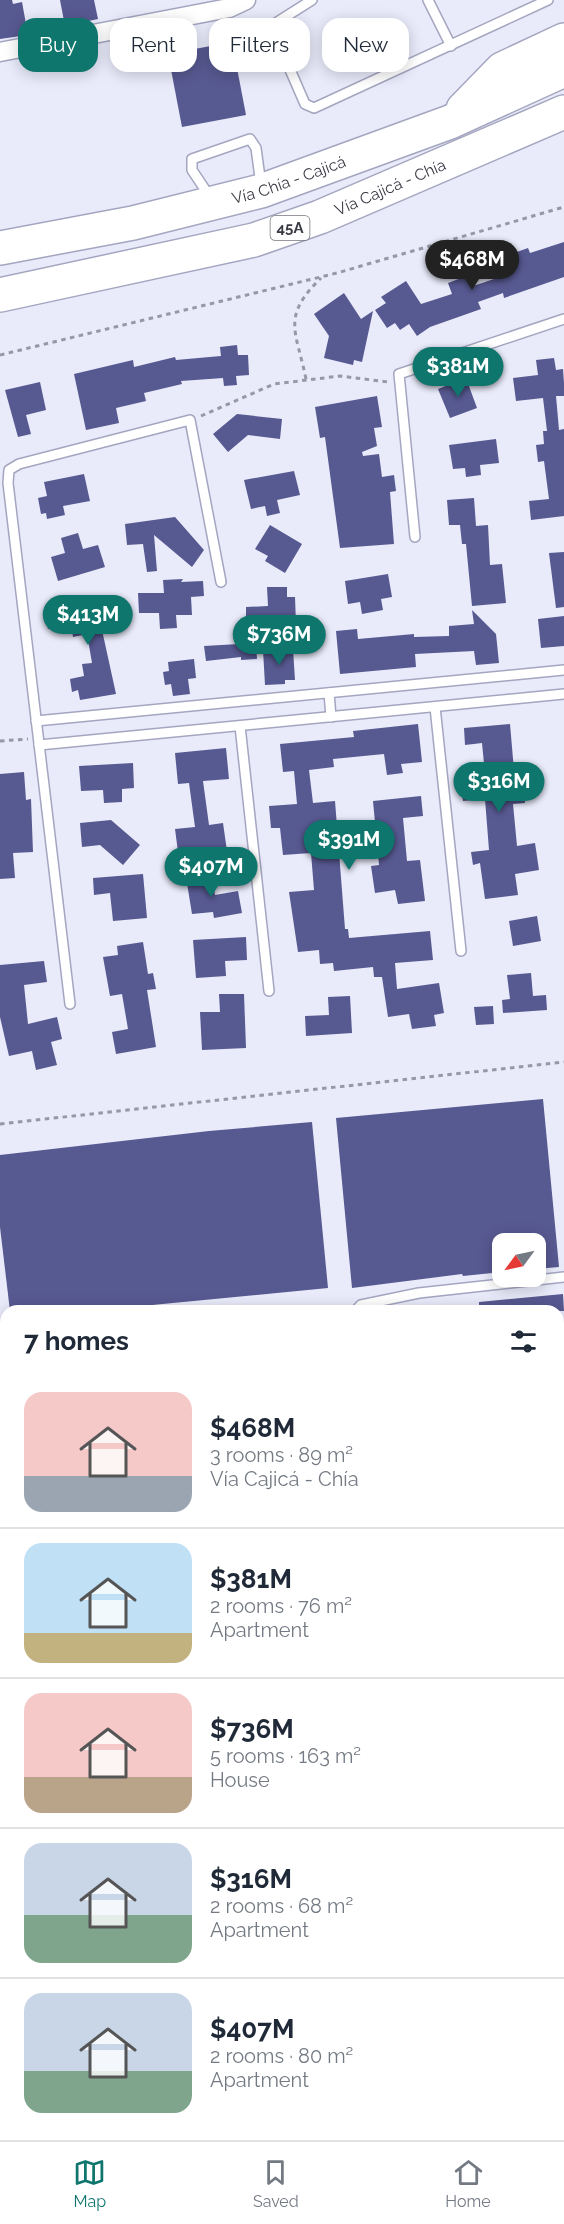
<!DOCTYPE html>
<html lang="en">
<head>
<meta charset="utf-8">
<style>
	body { margin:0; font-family:Raleway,sans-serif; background:#f2f2f3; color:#1f2937; height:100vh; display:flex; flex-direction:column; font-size:22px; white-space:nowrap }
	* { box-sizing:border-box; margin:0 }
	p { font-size:20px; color:#747a83 }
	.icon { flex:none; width:33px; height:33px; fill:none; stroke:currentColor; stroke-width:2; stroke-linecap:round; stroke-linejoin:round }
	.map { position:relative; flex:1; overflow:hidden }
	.side { position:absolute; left:0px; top:1305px; width:564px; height:836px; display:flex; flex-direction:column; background:#fff; border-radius:18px 18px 0 0; box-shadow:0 3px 15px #0003 }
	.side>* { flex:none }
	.top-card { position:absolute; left:18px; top:18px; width:528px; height:54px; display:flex; gap:12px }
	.needle { width:39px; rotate:237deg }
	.fabs { position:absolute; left:492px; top:1233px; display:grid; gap:12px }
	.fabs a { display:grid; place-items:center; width:54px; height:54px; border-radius:12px; background:#fff; box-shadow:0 3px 15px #0003; font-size:30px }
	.price { position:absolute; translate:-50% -51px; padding:0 14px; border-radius:21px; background:#0f766e; color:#fff; font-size:20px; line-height:39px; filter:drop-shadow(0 2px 3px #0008) }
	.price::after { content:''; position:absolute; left:50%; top:36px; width:18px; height:14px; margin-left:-9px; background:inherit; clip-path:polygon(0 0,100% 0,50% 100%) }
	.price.selected { background:#222; color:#fff }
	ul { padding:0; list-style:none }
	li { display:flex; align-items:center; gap:18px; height:150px; padding:0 24px }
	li+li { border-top:2px solid #e0e1e3 }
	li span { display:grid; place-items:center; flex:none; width:168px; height:120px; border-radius:18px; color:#555 }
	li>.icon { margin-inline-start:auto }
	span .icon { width:72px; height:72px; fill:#fffc; stroke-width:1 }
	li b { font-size:26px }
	h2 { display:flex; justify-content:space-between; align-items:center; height:72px; padding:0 24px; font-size:26px }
	.pill { padding:0 21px; border-radius:18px; background:#fff; box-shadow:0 3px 15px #0003; font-size:21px; line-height:54px }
	.pill.selected { background:#0f766e; color:#fff }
	.tab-bar { display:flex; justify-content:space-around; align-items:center; height:84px; border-top:2px solid #e0e1e3; background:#fff; font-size:16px; color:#747a83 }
	.tab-bar a { display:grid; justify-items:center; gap:3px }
	.tab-bar .selected { color:#0f766e }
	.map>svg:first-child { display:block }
</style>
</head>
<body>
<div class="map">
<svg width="564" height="2140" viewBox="0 0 564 2140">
	<rect width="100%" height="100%" fill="#e9eafa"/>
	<!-- building -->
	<g fill="#575991">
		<path d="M0,0H12L13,4L22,2L28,35L0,39Z"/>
		<path d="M60,0H94L98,19L65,26Z"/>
		<path d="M232,42L246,115L182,127L168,54Z"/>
		<path d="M564,242V277L504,298L503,293L478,302L481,309L430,327L417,336L409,324L400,330L395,323L387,328L375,310L386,303L381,297L406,281L421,304L452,294L448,283L469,275L473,286L497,278L494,271L518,263L514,253L528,248L530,253Z"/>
		<path d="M344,293L361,319L373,311L362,362L354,360L353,365L324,358L329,336L314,314Z"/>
		<path d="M237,345L238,355H248L249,375L236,376L237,385L224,386L223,378L181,381L182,384L144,393L146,401L116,408L119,423L86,430L74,374L133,360L134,367L175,357L176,360L221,356L220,347Z"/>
		<path d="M554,358L556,370L563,369L564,383V396H556L559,430L564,429V516L531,520L529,501L549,499L544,461L538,462L536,445L544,444L543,431H547L543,398L516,401L513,378L538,375L536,360Z"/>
		<path d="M466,378L477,408L450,418L438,389Z"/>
		<path d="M40,382L46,410L26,415L31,434L18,437L5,390Z"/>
		<path d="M377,396L382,427L374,428L377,446L362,452L363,456L379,454L382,477L394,475L396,491L390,492L394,544L340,548L325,437L320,438L315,407Z"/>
		<path d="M237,414L282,419L280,439L248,435L228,452L213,434Z"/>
		<path d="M496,439L499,463L480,465L481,475L466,477L465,468L453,469L449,445Z"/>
		<path d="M294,471L300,495L277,500L280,513L267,516L265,506L251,509L244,480Z"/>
		<path d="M84,474L90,501L63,506L65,515L47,519L46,513L41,514L38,498L47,496L44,482Z"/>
		<path d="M474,498L476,526L488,525L490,565L502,564L506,603L472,606L466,544H462L460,525H449L447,500Z"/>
		<path d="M175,517L204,550L192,567L154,535L157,571L147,572L143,544L127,545L125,524Z"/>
		<path d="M270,525L302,544L285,573L265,561L268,556L255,549Z"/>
		<path d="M78,533L83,549L98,545L105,567L58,581L51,557L65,553L61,538Z"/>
		<path d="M564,552V607L556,608L549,553Z"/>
		<path d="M388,574L392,597L381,599L383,610L362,614L360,602L348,604L345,581Z"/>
		<path d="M183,579L181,582L203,581L204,596L191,597L192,615H176L177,628L160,629L159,613H139L138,593H164L163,580Z"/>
		<path d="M267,587H287V597H295L296,624L246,625V607L268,606Z"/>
		<path d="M87,602L88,604L100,602L99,608L110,606L114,628L102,630L116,694L80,700L78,690L72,692L70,679L84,676L82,664L92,663L87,634L73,637L71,624L48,629L44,611Z"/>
		<path d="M472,610L496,634L499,663L476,665L474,651L415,654L416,667L340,674L336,631L357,629L358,639L414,634V637L449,636V626L474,624Z"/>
		<path d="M564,616V646L541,648L538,619Z"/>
		<path d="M256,643L257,659L241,660V657L206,661L204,646Z"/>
		<path d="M293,649L295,680H285V684L265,685L263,650Z"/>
		<path d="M194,659L196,678L188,679L190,694L173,696L171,684L165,685L163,672L169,671L168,662Z"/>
		<path d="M418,724L422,762L401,764L403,773L387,775L384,754L333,759L334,767L309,770L313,803L335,801L345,929H348L349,938L430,931L433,960L395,963L397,989L439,983L444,1013L434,1015L436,1026L412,1029L409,1014L388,1017L382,977H374L373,967L334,971L333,963L320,964L319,950L298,952L289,892L314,890L311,853L283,855L280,828H271L269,806L297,804L294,771L283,772L280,744L354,737L353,731Z"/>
		<path d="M510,724L515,782L523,781L525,803L513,804L517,846L535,843L539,870L515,874L518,895L485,899L480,863L473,865L471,852L489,850L485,799L463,801L461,786L486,784L482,743L465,745L464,728Z"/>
		<path d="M226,748L229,779L203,781L209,825L223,823L227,851L216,852L217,857L205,859L204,849L178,852L175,829L195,827L189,783L178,784L175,753Z"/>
		<path d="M133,763L134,788L122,789V802L104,803L103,790L81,791L79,766Z"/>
		<path d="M24,772L26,800L31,799L33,852L13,853L15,878L0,879V774Z"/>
		<path d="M421,796L423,816L403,818L407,861L420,860L425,901L398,904L395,890L375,893L371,866L379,865L373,801Z"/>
		<path d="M111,820L140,845L123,865L100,845L82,847L80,823Z"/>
		<path d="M211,872L215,895L238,891L242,913L214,918L213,912L192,914L186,877Z"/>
		<path d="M143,874L147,918L113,921L110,893L94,895L93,878Z"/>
		<path d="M537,916L541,941L513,946L509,921Z"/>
		<path d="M246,937L247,960L225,961L226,976L196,978L193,940Z"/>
		<path d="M143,942L148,974L153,973L156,989L147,990L156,1047L116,1054L112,1032L128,1029L122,994L110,996L103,957L118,955L117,946Z"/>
		<path d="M44,961L47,982L24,985L28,1024L57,1017L62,1039L51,1042L57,1065L36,1070L32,1051L9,1056L0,1017V965Z"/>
		<path d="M531,973L533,996L546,995L547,1010L503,1013L502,1000L510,999L507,975Z"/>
		<path d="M219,994H244L246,1048L202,1050L200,1012H220Z"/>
		<path d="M350,996L352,1033L306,1036L305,1016L329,1015L328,997Z"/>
		<path d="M493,1006L494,1024L476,1025L474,1007Z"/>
		<path d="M543,1099L559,1267L536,1269V1244H502V1272L463,1276L462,1274L352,1288L336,1118Z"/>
		<path d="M312,1122L328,1288L90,1311H10L0,1227V1155L209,1131Z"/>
		<path d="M563,1294L564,1311H479V1302Z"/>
	</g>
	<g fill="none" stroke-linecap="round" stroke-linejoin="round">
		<defs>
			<g id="lane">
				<path d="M312,0L271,26L305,104L314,108L548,0"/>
				<path d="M428,0L451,46"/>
				<path d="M210,197L192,170V159L250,139L256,148L261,185"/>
				<path d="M415,537L399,374L564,319"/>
				<path d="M329,693L331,717"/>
				<path d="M435,707L461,951"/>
				<path d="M36,721L564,670"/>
				<path d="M240,726L269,991"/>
				<path d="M39,745L564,694"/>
				<path d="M70,1004L8,483L9,470L19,464L190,420L221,582"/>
				<path d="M355,1311L361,1305L419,1293L564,1277"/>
				<path d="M204,2134L205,2140"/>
			</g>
			<path id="street" d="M0,52L229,8L246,0"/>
			<g id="secondary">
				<path d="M558,1853H564"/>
				<path d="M0,1884L6,1883"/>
			</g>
			<g id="highway">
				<path d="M463,109L502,69L564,40"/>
				<path id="s1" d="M0,248L133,223L261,191L450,122L564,70"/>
				<path id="s2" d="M0,295L254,240L320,217L564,112"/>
			</g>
		</defs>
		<!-- lane casing -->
		<use href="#lane" stroke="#a4a6c0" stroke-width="12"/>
		<!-- street casing -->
		<use href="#street" stroke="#a4a6c0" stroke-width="21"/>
		<!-- secondary casing -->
		<use href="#secondary" stroke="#a4a6c0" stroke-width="28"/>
		<!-- highway casing -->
		<use href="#highway" stroke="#a4a6c0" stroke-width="36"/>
		<!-- path -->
		<g stroke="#9798a5" stroke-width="3" stroke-dasharray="4.5 4.5" stroke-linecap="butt">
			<path d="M0,355L337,273L564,207"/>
			<path d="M306,379C296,330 281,317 321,278"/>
			<path d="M201,416L274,384L340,376L388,382"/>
			<path d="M0,741L28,739"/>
			<path d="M0,1124L564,1062"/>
		</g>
		<!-- lane -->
		<use href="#lane" stroke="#fff" stroke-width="9"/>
		<!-- street -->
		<use href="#street" stroke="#fff" stroke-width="18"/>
		<!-- secondary -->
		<use href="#secondary" stroke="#fff" stroke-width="26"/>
		<!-- highway -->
		<use href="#highway" stroke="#fff" stroke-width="33"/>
	</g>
	<g text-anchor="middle" stroke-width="6" stroke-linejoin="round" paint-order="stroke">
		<!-- shield labels -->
		<rect fill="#fff" stroke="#75767d" stroke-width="1.5" x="270.5" y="216" width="39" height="24" rx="4.5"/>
		<g font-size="15" font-weight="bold" fill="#3a3b45">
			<text x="290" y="233">45A</text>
		</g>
		<!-- street labels -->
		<g font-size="16" fill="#3a3b45" stroke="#fff">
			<text dy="6" stroke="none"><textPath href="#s1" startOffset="297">Vía Chía - Cajicá</textPath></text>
			<text dy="6" stroke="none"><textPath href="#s2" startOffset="406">Vía Cajicá - Chía</textPath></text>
		</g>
	</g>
</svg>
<div class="fabs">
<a><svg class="needle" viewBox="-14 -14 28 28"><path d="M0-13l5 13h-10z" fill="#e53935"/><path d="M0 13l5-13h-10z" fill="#747a83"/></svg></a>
</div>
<b class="price selected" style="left:472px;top:291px">$468M</b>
<b class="price" style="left:458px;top:398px">$381M</b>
<b class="price" style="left:88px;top:646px">$413M</b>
<b class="price" style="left:279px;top:666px">$736M</b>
<b class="price" style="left:499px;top:813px">$316M</b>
<b class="price" style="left:349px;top:871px">$391M</b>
<b class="price" style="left:211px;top:898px">$407M</b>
<div class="top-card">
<a class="pill selected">Buy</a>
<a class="pill">Rent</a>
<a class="pill">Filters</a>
<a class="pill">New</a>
</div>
<section class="side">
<h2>7 homes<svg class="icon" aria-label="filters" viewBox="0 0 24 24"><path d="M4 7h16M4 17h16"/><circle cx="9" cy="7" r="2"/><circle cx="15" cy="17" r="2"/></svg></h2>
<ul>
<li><span style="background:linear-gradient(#f6c9c9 70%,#9aa5b1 0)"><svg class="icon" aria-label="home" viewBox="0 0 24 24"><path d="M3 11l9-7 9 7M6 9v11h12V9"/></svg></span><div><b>$468M</b><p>3 rooms · 89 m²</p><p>Vía Cajicá - Chía</p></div></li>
<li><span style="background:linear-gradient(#bfe0f5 75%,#c2b280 0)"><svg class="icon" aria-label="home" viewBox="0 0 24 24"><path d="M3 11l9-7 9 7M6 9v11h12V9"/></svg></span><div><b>$381M</b><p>2 rooms · 76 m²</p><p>Apartment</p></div></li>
<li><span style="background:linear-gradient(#f6c9c9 70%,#b9a48a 0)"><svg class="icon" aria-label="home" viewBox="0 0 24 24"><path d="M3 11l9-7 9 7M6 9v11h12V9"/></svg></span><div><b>$736M</b><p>5 rooms · 163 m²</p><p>House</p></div></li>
<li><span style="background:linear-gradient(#c9d6e8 60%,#7fa58c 0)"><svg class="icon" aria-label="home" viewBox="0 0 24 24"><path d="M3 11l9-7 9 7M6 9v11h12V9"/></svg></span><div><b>$316M</b><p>2 rooms · 68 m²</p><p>Apartment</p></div></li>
<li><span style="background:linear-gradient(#c9d6e8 65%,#7fa58c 0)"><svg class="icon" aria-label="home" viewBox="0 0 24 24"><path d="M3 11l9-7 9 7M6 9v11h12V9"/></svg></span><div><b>$407M</b><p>2 rooms · 80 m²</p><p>Apartment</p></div></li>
</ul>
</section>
</div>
<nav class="tab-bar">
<a class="selected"><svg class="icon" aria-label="map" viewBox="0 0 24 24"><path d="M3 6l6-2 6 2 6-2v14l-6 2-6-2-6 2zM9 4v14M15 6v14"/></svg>Map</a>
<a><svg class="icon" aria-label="saved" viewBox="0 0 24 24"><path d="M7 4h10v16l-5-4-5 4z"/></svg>Saved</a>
<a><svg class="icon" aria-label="home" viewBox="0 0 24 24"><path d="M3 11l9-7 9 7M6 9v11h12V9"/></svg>Home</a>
</nav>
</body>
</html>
